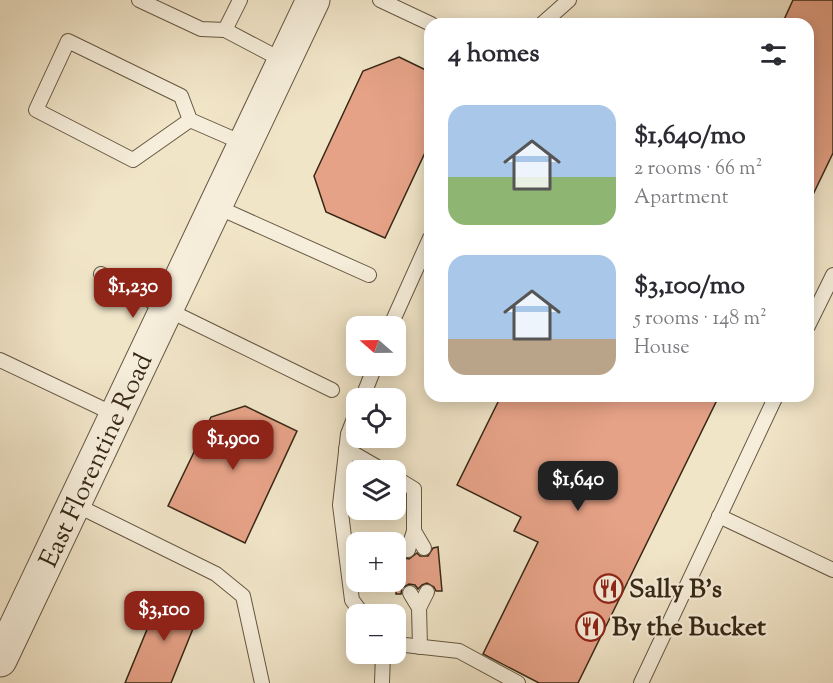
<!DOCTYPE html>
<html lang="en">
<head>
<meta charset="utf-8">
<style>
	body { margin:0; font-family:"Sorts Mill Goudy",serif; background:#f7f7f7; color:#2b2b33; height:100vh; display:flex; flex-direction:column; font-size:22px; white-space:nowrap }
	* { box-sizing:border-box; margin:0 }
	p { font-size:20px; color:#7c7c81 }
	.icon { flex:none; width:33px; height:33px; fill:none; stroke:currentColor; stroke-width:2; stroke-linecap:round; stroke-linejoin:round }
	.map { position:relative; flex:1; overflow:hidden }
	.drawer { position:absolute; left:424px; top:18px; width:390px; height:384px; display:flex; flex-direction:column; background:#fff; border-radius:18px; box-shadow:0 3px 15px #0003 }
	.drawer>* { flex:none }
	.needle { width:39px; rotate:290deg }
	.controls { position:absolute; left:346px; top:316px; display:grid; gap:12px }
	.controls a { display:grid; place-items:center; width:60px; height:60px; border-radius:12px; background:#fff; box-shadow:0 3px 15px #0003; font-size:30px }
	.price { position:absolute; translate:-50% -51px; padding:0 14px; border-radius:12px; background:#8f2418; color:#fff; font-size:20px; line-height:39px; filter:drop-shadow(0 2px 3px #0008) }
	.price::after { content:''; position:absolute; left:50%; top:36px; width:18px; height:14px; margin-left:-9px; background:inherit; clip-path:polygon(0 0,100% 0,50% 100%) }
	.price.on { background:#222; color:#fff }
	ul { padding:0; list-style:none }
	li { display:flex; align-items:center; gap:18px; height:150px; padding:0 24px }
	li span { display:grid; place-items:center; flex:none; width:168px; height:120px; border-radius:18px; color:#555 }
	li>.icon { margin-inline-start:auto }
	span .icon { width:72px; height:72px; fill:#fffc; stroke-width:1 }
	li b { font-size:26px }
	h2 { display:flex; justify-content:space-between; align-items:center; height:72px; padding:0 24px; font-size:26px }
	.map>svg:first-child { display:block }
</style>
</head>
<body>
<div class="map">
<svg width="833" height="683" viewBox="0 0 833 683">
	<rect width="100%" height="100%" fill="#f1e5c8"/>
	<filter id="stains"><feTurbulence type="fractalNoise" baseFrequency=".00333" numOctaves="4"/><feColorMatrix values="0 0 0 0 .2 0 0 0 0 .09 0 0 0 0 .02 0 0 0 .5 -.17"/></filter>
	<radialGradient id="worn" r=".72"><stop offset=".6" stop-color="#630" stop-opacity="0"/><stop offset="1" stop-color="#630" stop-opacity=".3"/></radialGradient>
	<!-- building -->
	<g fill="#e6a287" stroke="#372816" stroke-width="1.5">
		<path d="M793,0H833V153L808,205V24H782Z"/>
		<path d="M399,57L430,72V142L385,238L326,212L314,176L363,71Z"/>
		<path d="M501,396H719L578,683H539L483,654L538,542L514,531L521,517L457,485Z"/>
		<path d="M245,406L297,431L245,543L168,506L211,417Z"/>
		<path d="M438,547L442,591H436L434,587L427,583L422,585L418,589L415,585L409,584L402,588L401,594H396V551H399L405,558L409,559L417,553L420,556H428L433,548Z"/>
		<path d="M162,593L201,609L171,683H125Z"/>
	</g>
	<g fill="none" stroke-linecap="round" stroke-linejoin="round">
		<defs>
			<g id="service">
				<path d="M139,0L201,29L225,30L284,61"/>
				<path d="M380,0L431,24"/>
				<path d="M542,24L569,0"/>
				<path d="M225,30L240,0"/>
				<path d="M190,120L133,160L36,110L68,41L181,96L190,120L245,144"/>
				<path d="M215,206L369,275"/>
				<path d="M101,274L166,309L332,390"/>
				<path d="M808,326L833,275"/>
				<path d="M390,327L430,238"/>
				<path d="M0,360L116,415"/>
				<path d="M362,399L375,366"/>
				<path d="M357,411L348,434L340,505L352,600L363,615"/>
				<path d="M346,449L384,471"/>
				<path d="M396,478L414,489V531L408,550"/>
				<path d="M74,504L216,574L243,596L262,683"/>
				<path d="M719,516L833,570"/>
				<path d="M414,531L424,548"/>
				<path d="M410,593L419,608"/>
				<path d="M396,644L459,651L518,683"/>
				<path d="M420,647L419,608L427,592"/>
				<path d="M382,683L383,654"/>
				<path d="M641,683L776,396"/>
			</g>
			<path id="tertiary" d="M0,660L313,0"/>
		</defs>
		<!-- service casing -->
		<use href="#service" stroke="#665742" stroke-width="16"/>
		<!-- tertiary casing -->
		<use href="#tertiary" stroke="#665742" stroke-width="35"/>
		<!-- service -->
		<use href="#service" stroke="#f6eedb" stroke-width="14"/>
		<!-- tertiary -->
		<use href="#tertiary" stroke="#f6eedb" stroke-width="33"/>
	</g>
	<!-- icons -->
	<defs>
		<symbol id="restaurant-ring" viewBox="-11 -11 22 22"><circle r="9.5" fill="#f6eedb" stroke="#8f2418" stroke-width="1.5"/><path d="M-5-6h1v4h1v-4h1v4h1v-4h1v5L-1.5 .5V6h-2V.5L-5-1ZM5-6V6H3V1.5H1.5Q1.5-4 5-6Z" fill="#8f2418"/></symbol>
	</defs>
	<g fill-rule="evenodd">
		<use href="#restaurant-ring" x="592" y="572" width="33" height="33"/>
		<use href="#restaurant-ring" x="574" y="610" width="33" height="33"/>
	</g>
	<g text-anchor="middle" stroke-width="4.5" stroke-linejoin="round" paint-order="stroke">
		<!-- street labels -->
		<g font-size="26" fill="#372816" stroke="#f6eedb">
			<text transform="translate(95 460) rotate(-65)" y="9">East Florentine Road</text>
		</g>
		<!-- poi labels -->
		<g font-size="26" font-weight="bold" fill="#372816" stroke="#f6eedb" text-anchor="start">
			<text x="629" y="597">Sally B's</text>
			<text x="612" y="635">By the Bucket</text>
		</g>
	</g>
	<rect width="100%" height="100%" filter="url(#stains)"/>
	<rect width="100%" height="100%" fill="url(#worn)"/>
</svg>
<div class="controls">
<a><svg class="needle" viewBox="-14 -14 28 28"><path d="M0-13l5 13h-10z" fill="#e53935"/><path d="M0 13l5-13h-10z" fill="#7c7c81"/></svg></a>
<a><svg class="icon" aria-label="locate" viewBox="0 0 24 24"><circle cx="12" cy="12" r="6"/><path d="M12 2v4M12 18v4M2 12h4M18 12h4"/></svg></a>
<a><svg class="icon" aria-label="layers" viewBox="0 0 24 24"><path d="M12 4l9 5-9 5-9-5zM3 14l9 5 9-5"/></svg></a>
<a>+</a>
<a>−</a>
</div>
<b class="price" style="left:133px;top:319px">$1,230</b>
<b class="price" style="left:233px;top:471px">$1,900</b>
<b class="price on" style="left:578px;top:512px">$1,640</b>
<b class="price" style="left:164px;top:642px">$3,100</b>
<section class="drawer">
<h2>4 homes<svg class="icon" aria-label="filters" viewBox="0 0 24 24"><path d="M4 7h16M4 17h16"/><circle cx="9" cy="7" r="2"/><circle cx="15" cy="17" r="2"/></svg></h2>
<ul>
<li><span style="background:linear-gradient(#a9c7e8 60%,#8fb573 0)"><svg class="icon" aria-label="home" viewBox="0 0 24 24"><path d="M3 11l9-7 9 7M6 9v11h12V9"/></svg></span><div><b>$1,640/mo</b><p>2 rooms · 66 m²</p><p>Apartment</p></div></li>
<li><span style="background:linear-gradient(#a9c7e8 70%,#b9a48a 0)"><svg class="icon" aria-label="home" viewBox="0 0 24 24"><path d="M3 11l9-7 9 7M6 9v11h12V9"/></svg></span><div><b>$3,100/mo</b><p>5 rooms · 148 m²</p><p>House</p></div></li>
</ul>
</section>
</div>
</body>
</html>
